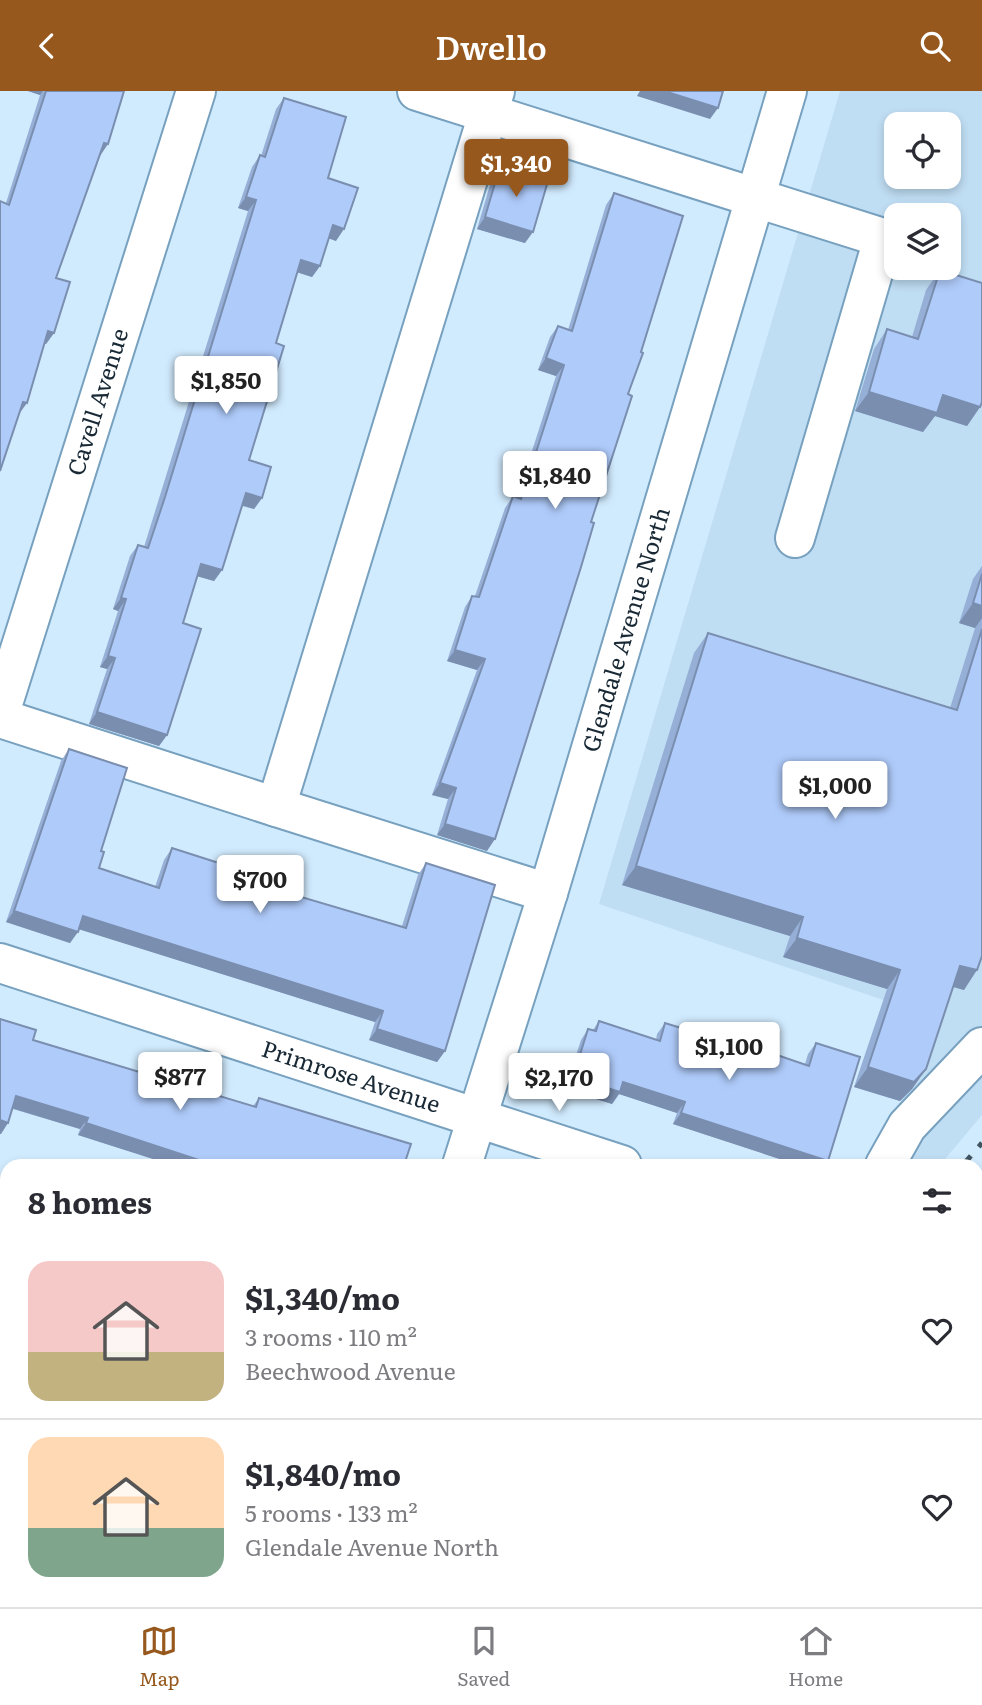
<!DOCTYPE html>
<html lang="en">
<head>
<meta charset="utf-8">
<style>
	body { margin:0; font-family:Literata,serif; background:#f2f2f3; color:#2b2b33; height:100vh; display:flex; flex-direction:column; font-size:26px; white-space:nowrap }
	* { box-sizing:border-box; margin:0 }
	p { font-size:23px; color:#7c7c81 }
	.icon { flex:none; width:38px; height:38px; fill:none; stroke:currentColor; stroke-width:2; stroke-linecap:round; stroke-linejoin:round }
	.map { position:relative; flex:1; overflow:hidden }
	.panel { position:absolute; left:0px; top:1068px; width:984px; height:450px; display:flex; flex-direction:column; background:#fff; border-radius:21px 21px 0 0; box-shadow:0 4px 10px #0003 }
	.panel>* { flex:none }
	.buttons { position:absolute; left:884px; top:21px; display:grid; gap:14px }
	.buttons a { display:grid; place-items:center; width:77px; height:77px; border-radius:14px; background:#fff; box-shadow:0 4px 10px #0003; font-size:35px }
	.price { position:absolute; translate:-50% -60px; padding:0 16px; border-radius:7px; background:#fff; color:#222; font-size:23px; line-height:46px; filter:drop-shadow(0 2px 4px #0008) }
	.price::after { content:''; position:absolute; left:50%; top:42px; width:21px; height:16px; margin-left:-10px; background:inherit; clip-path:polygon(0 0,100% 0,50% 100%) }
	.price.selected { background:#96581d; color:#fff }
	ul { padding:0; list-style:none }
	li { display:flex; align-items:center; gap:21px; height:175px; padding:0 28px }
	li+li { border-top:2px solid #e1e1e2 }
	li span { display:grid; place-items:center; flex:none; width:196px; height:140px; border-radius:21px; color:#555 }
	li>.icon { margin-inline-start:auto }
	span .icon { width:84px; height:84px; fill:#fffc; stroke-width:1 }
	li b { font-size:30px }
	h2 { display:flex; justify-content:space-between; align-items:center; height:84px; padding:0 28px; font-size:30px }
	header { display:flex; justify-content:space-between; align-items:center; height:91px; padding:0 28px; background:#96581d; color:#fff; font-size:32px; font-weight:600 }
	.dock { display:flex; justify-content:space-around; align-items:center; height:98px; border-top:2px solid #e1e1e2; background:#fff; font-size:19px; color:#7c7c81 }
	.dock a { display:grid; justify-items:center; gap:4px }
	.dock .selected { color:#96581d }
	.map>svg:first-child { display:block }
</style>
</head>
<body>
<header><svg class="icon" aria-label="back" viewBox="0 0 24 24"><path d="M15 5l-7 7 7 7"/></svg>Dwello<svg class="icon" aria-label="search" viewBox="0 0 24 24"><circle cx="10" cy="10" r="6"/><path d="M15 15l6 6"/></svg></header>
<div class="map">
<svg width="982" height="1516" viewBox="0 0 982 1516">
	<rect width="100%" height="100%" fill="#d1ebfe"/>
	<!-- built -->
	<g fill="#bfddf3" fill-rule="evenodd">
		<path d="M840,0H982V1024L940,1074H868L943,929L599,813ZM896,33H948V86H896ZM896,124H948V177H896Z"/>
		<path d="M982,1254V1516H903L905,1510H976V1272Z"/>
	</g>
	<!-- green -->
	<g fill="#d4a6b2">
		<path d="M982,1101V1254L977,1272L976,1107Z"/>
		<path d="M634,1510H905L903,1516H630Z"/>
	</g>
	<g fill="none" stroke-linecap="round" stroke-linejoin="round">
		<defs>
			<g id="minor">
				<path d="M417,0L896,151"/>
				<path d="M795,447L883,148"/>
				<path id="s1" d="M0,622L196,0"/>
				<path d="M0,627L276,716L495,0"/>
				<path d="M276,716L548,802"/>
				<path id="s2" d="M0,872L622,1074"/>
				<path id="s3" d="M462,1074L548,802L787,0"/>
				<path d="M885,1074L907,1035L982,956"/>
				<path d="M0,1119L7,1121"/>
				<path d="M0,1355L7,1357"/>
				<path d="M324,1516L326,1510"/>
			</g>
		</defs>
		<!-- minor casing -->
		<use href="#minor" stroke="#77a1bf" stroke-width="42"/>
		<!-- minor -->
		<use href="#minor" stroke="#fff" stroke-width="38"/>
		<!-- rail -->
		<g stroke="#405360" stroke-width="5" stroke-dasharray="12 12" stroke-linecap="butt">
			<path d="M963,1074L982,1052"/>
			<path d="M588,1516L593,1510"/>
		</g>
	</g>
	<!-- wall -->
	<g fill="#96afd7">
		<path d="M28,0H124L99,64L56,187L54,242L46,253L6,112L40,4Z"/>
		<path d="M284,7L328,87L336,150L329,147L320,175L312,186L297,181L276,252L249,369L262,407L254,418L242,415L222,479L214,490L197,485L183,532L167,644L159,655L89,633L107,578L100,576L118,520L113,518L130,465L138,454L144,456L248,120L238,117L252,76L260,64L261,65L276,18Z"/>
		<path d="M500,75L525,152L477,138L492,87Z"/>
		<path d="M614,102L641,261L487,760L437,744L448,708L432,704L477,579L447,570L465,516L472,505H475L505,417L513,405L517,407L556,285L538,279L550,246L558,235L568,239L606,114Z"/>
		<path d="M940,179L980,316L967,335L935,325L923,341L855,320L874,258L887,238L912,246L926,199Z"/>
		<path d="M982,475V865L964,899L953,896L926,978L912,998L900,1010L854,996L887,898L783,866L790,845L622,794L694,562L708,542L950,617L975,537L959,532L973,488Z"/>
		<path d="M69,658L101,760L99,777L155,796L164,769L172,757L247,790L402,835L418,784L426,772L445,960L437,971L369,949L375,931L79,838L70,852L6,831L61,670Z"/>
		<path d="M599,930L656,949L657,943L665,932L704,944L710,937L739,951L805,973L808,963L816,952L828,1070L825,1074H798L673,1033L677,1022L619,1003L612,1013L565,998L581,949L588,938L593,939Z"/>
		<path d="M33,949L253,1015L259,1007L404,1074H172L78,1044L80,1038L13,1018L1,1043Z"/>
		<path d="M980,1367L982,1516H928L929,1510H976V1372Z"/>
		<path d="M388,1510H451L449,1516H386Z"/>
	</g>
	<!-- shaded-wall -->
	<g fill="#7a8eaf">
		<path d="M28,0H43L40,4Z"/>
		<path d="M640,0H664L718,17L710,28L637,5Z"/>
		<path d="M104,52L108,53L100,65L96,63Z"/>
		<path d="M246,106L256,109L248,120L238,117Z"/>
		<path d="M485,126L533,141L525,152L477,138Z"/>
		<path d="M333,134L344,138L336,150L325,146Z"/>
		<path d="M301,169L320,175L312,186L293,180Z"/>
		<path d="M48,240L54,242L46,253L40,251Z"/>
		<path d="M546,267L564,274L556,285L538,279Z"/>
		<path d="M869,301L943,304L980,316L967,335L935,325L923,341L855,320Z"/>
		<path d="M23,311L27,312L19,323Z"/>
		<path d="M246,402L262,407L254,418L238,413Z"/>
		<path d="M201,473L222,479L214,490L193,484Z"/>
		<path d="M121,507L126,508L118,520L113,518Z"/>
		<path d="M973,512L982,515V527L975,537L959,532Z"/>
		<path d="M455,559L485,568L477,579L447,570Z"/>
		<path d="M108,565L115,567L107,578L100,576Z"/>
		<path d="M97,621L167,644L159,655L89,633Z"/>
		<path d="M440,692L456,697L448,708L432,704Z"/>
		<path d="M445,733L495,748L487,760L437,744Z"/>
		<path d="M636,775L803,826L790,845L622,794Z"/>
		<path d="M14,820L78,841L70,852L6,831Z"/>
		<path d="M83,825L383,920L375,931L75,837Z"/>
		<path d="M797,847L900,879L887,898L783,866Z"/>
		<path d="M960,875L977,879L964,899L947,894Z"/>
		<path d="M377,938L445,960L437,971L369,949Z"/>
		<path d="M868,976L926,978L912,998L900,1010L854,996Z"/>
		<path d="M573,986L623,991L685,1011L677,1022L619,1003L612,1013L565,998Z"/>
		<path d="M16,1005L88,1027L80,1038L8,1016Z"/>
		<path d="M681,1022L828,1070L825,1074H798L673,1033Z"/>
		<path d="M0,1029L8,1032L1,1043H0Z"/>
		<path d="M86,1032L214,1074H172L78,1044Z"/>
		<path d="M0,1278L7,1280V1294L0,1292Z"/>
		<path d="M0,1482L7,1484V1498L0,1495Z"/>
		<path d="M49,1510H64L82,1516H45Z"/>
	</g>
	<!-- building -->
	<g fill="#afcbfa" stroke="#7a8eaf" stroke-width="2">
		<path d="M46,0H124L108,53L104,52L56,187L70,191L54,242L48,240L27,312L23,311L0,380V110L9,114Z"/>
		<path d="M664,0H723L718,17Z"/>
		<path d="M284,7L346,26L328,87L358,97L344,138L333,134L320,175L301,169L276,252L284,255L249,369L271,376L262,407L246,402L222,479L201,473L183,532L201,538L167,644L97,621L115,567L108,565L126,508L121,507L138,454L148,457L165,406L256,109L246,106L260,64L265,66Z"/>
		<path d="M500,75L548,90L533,141L485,126Z"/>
		<path d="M614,102L683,125L641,261L643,262L628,303L632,305L591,431L594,432L581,476L495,748L445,733L456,697L440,692L485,568L455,559L472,505L479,506L513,405L521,408L564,274L546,267L558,235L572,240Z"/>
		<path d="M940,179L982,192V311L980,316L943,304L937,322L869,301L887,238L918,248Z"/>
		<path d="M982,483V515L973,512Z"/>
		<path d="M982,538V865L977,879L960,875L926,978L914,991L868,976L900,879L797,847L803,826L636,775L708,542L957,619Z"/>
		<path d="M69,658L127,677L101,760L104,761L99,777L159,797L172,757L250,782L247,790L406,837L426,772L495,794L445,960L377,938L383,920L83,825L78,841L14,820Z"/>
		<path d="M0,928L36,939L33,949L256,1016L259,1007L411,1053L404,1074H214L86,1032L88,1027L16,1005L8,1032L0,1029Z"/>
		<path d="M599,930L660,950L665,932L707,945L710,937L740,947L739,951L809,975L816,952L860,966L828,1070L681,1022L685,1011L623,991L620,1001L573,986L588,938L596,940Z"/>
		<path d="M0,1208L7,1209V1280L0,1278Z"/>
		<path d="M980,1367L982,1368V1516H934L936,1510H976V1377Z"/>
		<path d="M0,1401L7,1403V1484L0,1482Z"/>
		<path d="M64,1510H289L288,1516H82Z"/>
		<path d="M393,1510H451L449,1516H391Z"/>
	</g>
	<g text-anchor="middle" stroke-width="7" stroke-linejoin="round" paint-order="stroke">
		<!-- street labels -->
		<g font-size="23" fill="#182935" stroke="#d1ebfe">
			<text dy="8" stroke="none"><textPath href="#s1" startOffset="326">Cavell Avenue</textPath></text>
			<text dy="8" stroke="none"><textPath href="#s3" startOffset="560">Glendale Avenue North</textPath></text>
			<text dy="8" stroke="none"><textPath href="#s2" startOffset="369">Primrose Avenue</textPath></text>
		</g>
	</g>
</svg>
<div class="buttons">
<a><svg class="icon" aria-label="locate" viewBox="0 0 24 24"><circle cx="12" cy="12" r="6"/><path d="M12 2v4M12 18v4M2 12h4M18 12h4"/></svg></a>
<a><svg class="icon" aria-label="layers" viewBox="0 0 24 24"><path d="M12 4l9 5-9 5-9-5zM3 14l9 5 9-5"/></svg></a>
</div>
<b class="price selected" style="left:516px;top:108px">$1,340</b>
<b class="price" style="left:226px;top:325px">$1,850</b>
<b class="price" style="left:555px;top:420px">$1,840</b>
<b class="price" style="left:835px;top:730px">$1,000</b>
<b class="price" style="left:260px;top:824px">$700</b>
<b class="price" style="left:729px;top:991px">$1,100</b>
<b class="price" style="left:180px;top:1021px">$877</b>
<b class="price" style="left:559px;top:1022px">$2,170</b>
<section class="panel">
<h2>8 homes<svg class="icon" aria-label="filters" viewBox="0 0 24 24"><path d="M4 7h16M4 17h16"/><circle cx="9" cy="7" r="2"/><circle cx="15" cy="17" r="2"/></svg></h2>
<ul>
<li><span style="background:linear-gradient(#f6c9c9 65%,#c2b280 0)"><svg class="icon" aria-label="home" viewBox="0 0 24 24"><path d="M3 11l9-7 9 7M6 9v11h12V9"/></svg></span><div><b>$1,340/mo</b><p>3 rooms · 110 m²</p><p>Beechwood Avenue</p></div><svg class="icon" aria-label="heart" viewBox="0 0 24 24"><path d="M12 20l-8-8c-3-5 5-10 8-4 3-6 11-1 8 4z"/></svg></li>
<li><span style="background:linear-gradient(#ffd9b3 65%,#7fa58c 0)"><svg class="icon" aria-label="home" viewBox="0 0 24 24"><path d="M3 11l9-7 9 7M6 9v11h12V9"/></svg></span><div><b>$1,840/mo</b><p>5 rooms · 133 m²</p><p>Glendale Avenue North</p></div><svg class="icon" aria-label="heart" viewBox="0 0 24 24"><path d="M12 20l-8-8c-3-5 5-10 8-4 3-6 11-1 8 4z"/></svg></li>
</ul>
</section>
</div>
<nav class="dock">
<a class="selected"><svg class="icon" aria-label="map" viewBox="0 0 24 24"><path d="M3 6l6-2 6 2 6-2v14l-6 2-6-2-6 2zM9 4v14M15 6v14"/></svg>Map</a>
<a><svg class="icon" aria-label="saved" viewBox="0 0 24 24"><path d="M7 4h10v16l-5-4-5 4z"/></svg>Saved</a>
<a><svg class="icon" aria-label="home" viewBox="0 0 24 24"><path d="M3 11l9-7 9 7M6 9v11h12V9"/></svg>Home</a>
</nav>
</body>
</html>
